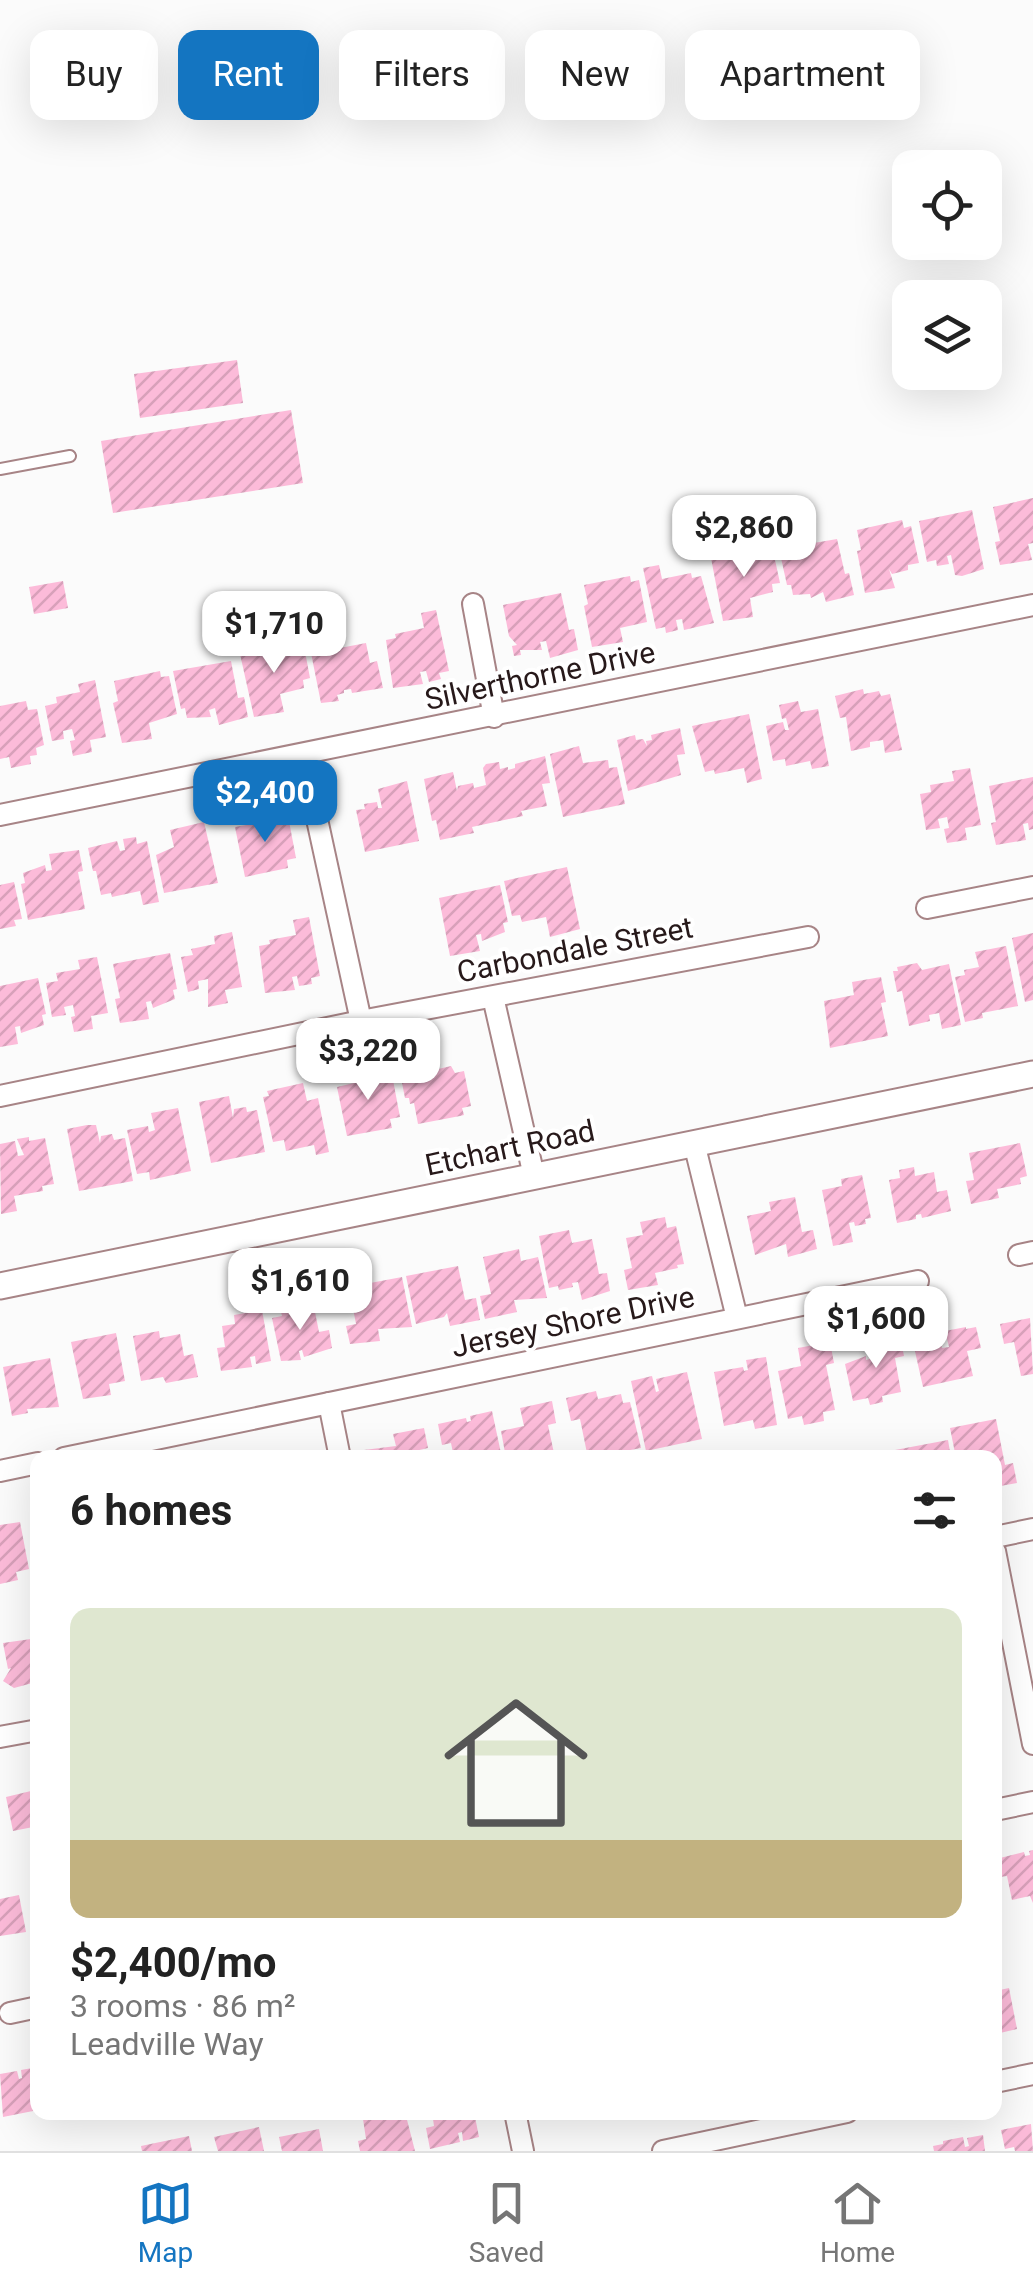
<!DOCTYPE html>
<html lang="en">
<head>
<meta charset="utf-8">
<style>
	body { margin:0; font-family:Roboto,sans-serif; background:#f2f2f2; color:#222; height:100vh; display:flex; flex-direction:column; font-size:38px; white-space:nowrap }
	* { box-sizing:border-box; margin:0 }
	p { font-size:32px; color:#767676 }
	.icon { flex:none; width:55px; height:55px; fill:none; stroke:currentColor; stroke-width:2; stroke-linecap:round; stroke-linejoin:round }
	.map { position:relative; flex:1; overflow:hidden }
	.side { position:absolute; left:30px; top:1450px; width:972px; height:670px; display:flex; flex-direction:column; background:#fff; border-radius:20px; box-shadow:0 10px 40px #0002 }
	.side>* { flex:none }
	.banner { position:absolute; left:30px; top:30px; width:975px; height:90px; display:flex; gap:20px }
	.fabs { position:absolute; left:892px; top:150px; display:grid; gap:20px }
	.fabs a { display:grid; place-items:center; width:110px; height:110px; border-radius:20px; background:#fff; box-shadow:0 10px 40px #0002; font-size:50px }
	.price { position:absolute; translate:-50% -85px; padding:0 22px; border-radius:20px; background:#fff; color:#222; font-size:32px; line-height:65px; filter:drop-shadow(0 2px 5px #0008) }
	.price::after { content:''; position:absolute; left:50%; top:60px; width:30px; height:22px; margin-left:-15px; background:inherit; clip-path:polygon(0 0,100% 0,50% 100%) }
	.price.on { background:#1475c1; color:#fff }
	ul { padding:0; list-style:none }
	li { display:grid; align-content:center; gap:20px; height:530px; padding:0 40px }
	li+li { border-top:2px solid #e0e0e0 }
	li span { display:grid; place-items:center; height:310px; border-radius:20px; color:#555 }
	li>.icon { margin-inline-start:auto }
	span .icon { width:180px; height:180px; fill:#fffc; stroke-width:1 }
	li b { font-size:42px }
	h2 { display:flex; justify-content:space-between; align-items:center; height:120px; padding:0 40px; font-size:42px }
	.chip { padding:0 35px; border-radius:20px; background:#fff; box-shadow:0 10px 40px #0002; font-size:35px; line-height:90px }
	.chip.on { background:#1475c1; color:#fff }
	.dock { display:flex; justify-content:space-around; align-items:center; height:140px; border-top:2px solid #e0e0e0; background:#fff; font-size:28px; color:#767676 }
	.dock a { display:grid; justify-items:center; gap:5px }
	.dock .on { color:#1475c1 }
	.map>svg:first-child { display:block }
</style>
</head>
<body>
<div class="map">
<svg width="1033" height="2151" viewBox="0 0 1033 2151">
	<defs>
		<pattern id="building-hatch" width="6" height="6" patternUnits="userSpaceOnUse" patternTransform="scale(2.5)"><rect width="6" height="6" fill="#fcbbd9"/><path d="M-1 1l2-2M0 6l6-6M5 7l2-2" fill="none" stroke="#d8a0ba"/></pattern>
	</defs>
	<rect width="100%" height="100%" fill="#fbfbfb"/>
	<!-- building -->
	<g fill="url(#building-hatch)">
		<path d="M237,360L243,403L140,418L134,374Z"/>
		<path d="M291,410L303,483L113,513L101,441Z"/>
		<path d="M1033,498V543L1028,544L1032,560L1000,565L995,542L1000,541L993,507Z"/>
		<path d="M972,510L984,569L962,576L955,575L951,555L947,556L949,564L937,566L936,560L927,562L919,521Z"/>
		<path d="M902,520L904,528L911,526L919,563L908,565V570L892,574L889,569L895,588L865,593L857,551L861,550L857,530Z"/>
		<path d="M837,539L845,574L849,573L854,595L826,602L823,592L811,598L810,594L793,595L791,585H787L779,549Z"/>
		<path d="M772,546L780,583L772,584L773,592L750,598L753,617L723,621L711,558Z"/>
		<path d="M659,565L662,579L691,573L692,578L701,576L714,623L684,630L682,619L676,620L678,630L666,633L665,627L656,629L643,568Z"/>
		<path d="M630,576L631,582L639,580L647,622L620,628L623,642L592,647L584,606L588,604L584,585Z"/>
		<path d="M63,581L68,608L34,614L29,587Z"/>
		<path d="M561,593L569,630L574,629L578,650L550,658L546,641L540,642L542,650H520L521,655L514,656L512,646L517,645L509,636L503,605Z"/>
		<path d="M436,610L449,671L439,673L441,679L429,682L426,671L420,672L423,684L393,688L386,640L396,638L395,634L424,628L421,613Z"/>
		<path d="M303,641L310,678L303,680L304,688L280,694L284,712L254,717L240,654Z"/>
		<path d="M339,643L340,648L366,643L370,663L377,661L383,688L352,693L351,689L344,690V693L337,695L339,701L321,703L310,648Z"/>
		<path d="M231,661L238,698L244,697L248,717L219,725L215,708L209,710L211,717L187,718L185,708L181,709L173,671Z"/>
		<path d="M160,671L161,677L169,676L177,714L149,723L152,739L122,743L113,703L118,701L114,681Z"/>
		<path d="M95,680L106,737L90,740L92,752L73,756L70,741L75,740L72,729L63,731L64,739L52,741L45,706L57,703L56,697L80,692L78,684Z"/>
		<path d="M863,689L864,694L879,691L881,696L890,694L902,750L885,753L883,740L870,742V747L851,751L846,717L840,718L835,696Z"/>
		<path d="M26,701L28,710L37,709L44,745L36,748L37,755L30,756L31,764L11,768L9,757L0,759V706Z"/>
		<path d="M798,701L801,712L818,709L829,766L812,769L810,761L786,766L785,759L773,761L766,726L783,722L785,730H789L786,718L782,719L779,705Z"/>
		<path d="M749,714L762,779L747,783L744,768L715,774L714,770L705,772L692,726Z"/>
		<path d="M680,728L685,754L677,755L681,775L628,791L617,740L635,735L636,740L643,739L647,746L646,741L652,740L651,735Z"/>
		<path d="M579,746L583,763L608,760L609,768L617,767L625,804L563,817L550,754Z"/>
		<path d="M545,756L550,783L542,784L547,806L521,811L523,816L472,827L474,833L440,840L436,820L432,821L424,779L453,772L457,791L458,786L473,783L474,788L486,785L483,768L486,764L499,762L500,769L508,767V770L515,768V764Z"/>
		<path d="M970,768L981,825L965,828L967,840L947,843L944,829L949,828L947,817L938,819L940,828L926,830L920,794L931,792L930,785L954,781L952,771Z"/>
		<path d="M1033,777V829L1029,830L1028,823L1023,824L1026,840L996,845L991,823L996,822L989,786Z"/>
		<path d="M407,781L419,841L365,852L356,810L365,809L364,804L377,802L378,808H382L378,789Z"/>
		<path d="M269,811L271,824L289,821L296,858L287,860L288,868L245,877L235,827L252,824L250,814Z"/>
		<path d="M204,822L218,883L164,893L156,855L174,847L170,830Z"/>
		<path d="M136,837L137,844L147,841L159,902L143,905L140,891L112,897L111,893L101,895L96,871H93L88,848L117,841L120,851L125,850L123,839Z"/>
		<path d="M79,850L83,871L78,872L85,909L28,920L21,884L25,883L23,873L45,865L46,871L52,870L49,854Z"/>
		<path d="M567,867L580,929L550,937L546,917L522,922L520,915L512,916L504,881Z"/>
		<path d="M14,882L22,919L14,920L16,926L0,929V885Z"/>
		<path d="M500,885L508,922L503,923L505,932L482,941L481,934L476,935L480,951L450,956L439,898Z"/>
		<path d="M309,917L320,976L311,978L312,984L299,986L297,976L292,977L295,990L265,993L259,946L270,944L269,940L296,935L293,920Z"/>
		<path d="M232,932L242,987L225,990L228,1003L208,1007V979L198,981L199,989L188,992L181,957L193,955L191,949L215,944L214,936Z"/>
		<path d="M1033,933V1000L1025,1002L1012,938Z"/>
		<path d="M1006,946L1018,1006L982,1013L983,1018L965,1022L955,977L965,975L964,970L979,967L975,952Z"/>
		<path d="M170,953L177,989L173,990L175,999L153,1008L151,1001L146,1002L149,1019L120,1023L115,999L120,998L113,964Z"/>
		<path d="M97,957L108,1013L91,1016L93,1029L74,1032L71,1017L75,1016L73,1005L64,1007L66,1015L52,1017L46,983L58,981L56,973L80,969L78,960Z"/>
		<path d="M917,963L922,970L949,964L961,1025L942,1029L939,1013L929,1015L930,1021L909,1026L902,991L897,992L893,971H898L897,967Z"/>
		<path d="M881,977L886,1002L881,1003L888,1036L830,1048L824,1001L854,995L852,982Z"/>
		<path d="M38,978L46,1014L42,1015L44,1025L21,1033L20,1026L15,1027L18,1044L0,1047V986Z"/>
		<path d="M431,1055L434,1070L451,1066L455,1073L464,1071L471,1106L462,1108L464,1115L460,1116L418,1124L414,1103L410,1104L409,1098H405L402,1083L406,1082L402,1062Z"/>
		<path d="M367,1067L372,1069L374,1076L381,1074L383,1082L393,1080L400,1117L390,1119L392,1128L347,1136L337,1087L354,1083L352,1073Z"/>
		<path d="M303,1083L307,1101L318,1098L329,1152L316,1155L314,1145L286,1151L284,1140L273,1142L263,1097L269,1096L267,1091Z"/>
		<path d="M229,1096L233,1118L234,1109L246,1107L247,1112L257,1110L265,1152L211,1163L199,1102Z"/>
		<path d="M178,1108L191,1171L150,1180L149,1172L137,1174L127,1130L148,1126L149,1132L155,1130L151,1113Z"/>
		<path d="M87,1125H96L100,1143L101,1136L112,1134L114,1140L125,1138L133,1181L79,1191L67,1129Z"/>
		<path d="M29,1137V1141L45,1138L54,1184L42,1186L43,1191L14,1196L17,1211L1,1214L0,1144L15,1141L18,1156L24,1155L17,1139Z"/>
		<path d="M1020,1143L1027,1176L1020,1178L1021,1184L997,1189L999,1198L971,1204L966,1181L974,1180L969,1153Z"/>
		<path d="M914,1167L915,1176L934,1172L937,1192L947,1190L951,1211L922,1218L921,1214L916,1215V1219L897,1223L889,1180L900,1178L899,1170Z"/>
		<path d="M862,1175L871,1218L865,1219L866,1224L855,1226L854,1222L849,1223L853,1242L833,1246L822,1190L842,1186L841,1179Z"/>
		<path d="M795,1197L802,1232L813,1230L817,1249L788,1257L786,1244L755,1255L747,1216L771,1211L769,1202Z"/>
		<path d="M665,1217L667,1228L676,1226L684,1264L677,1265L678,1268L655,1273L658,1285L628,1290L624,1270L632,1268L626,1238L643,1235L640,1222Z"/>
		<path d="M569,1230L572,1243L592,1239L599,1274L607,1273L610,1291L582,1300L578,1282L572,1283L573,1287L559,1290L558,1286L549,1288L539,1236Z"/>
		<path d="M519,1249L521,1261L538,1257L547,1298L514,1300L517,1312L485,1319L480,1296L491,1294L483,1257Z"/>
		<path d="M458,1266L465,1300L476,1298L480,1320L450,1326L447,1313L444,1317L416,1324L406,1276Z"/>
		<path d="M402,1277L412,1327L378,1329L380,1341L350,1344L346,1326L356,1324L349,1287Z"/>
		<path d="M313,1302L319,1332L329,1330L332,1348L304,1357L302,1350L299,1351L301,1360L281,1361L272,1318L282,1316L280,1308Z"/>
		<path d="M262,1310L271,1361L256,1364L255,1356L250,1357L252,1367L221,1371L217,1348L225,1347L222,1326L235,1324L234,1315Z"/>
		<path d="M1030,1318L1033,1374L1021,1376L1014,1342L1004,1344L1000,1324Z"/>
		<path d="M966,1327V1329L976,1327L981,1348L967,1351L973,1376L923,1387L914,1347L941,1343L942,1348L949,1347L945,1331Z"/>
		<path d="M159,1331L160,1338L180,1334L184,1356L193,1354L198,1377L166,1383L163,1377L141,1381L133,1336Z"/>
		<path d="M116,1333L125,1381L109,1384L111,1395L83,1399L71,1342Z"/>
		<path d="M890,1335L900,1336L904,1356L895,1358L901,1392L882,1396L883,1402L870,1405L868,1398L853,1401L845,1364L866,1356V1360L873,1358L869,1339Z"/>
		<path d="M830,1342L834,1363L826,1365L835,1410L823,1412L824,1421L804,1425L802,1416L788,1419L778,1371L801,1366L798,1348Z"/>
		<path d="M766,1357L777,1425L755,1429L753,1420L724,1426L714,1372L743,1367L744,1371L748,1370L746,1360Z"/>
		<path d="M50,1358L59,1407L27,1409L28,1413L12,1416L3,1367Z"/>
		<path d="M687,1372L702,1439L646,1451L631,1381L652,1376L656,1392L659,1391L656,1379Z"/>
		<path d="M596,1391L598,1399L621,1394L623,1403L630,1402L641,1448L588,1458L580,1419L571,1421L566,1398Z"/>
		<path d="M552,1401L556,1423L548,1425L555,1458H506L501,1431L524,1426L520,1408Z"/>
		<path d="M492,1411L502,1458H454L451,1443L442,1445L438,1424L466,1418L467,1422L471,1421L470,1416Z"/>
		<path d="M996,1419L1005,1465L1013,1463L1017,1483L995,1487V1458H956L950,1428Z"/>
		<path d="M424,1428L428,1448L415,1451L417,1458H365L364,1450L396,1446L393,1434Z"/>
		<path d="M948,1440L951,1458H896L895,1450Z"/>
		<path d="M20,1522L29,1569L16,1572L18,1580L0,1584V1525Z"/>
		<path d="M38,1638L36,1682L14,1688L3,1681L11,1668L8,1669L3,1643Z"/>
		<path d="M31,1791L38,1792V1826L13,1831L6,1797Z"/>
		<path d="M1033,1850V1903L1030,1896L1012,1900L1007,1876L1000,1877L996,1859L1024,1852L1025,1856L1030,1855L1029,1851Z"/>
		<path d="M19,1895L26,1932L0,1936V1899Z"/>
		<path d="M1009,1988L1017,2029L1000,2033L995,2030V1991Z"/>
		<path d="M38,2067V2110L3,2117L0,2074L17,2071L19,2079L22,2078L21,2070Z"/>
		<path d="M395,2112H405L415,2151H360L358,2141L366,2139L363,2119Z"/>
		<path d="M432,2112H474L479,2137L463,2141L462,2132L458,2133L460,2142L430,2149L426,2128L434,2126Z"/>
		<path d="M1031,2124L1033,2151H1015L1014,2147L1005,2149L1001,2130Z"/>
		<path d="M259,2127L264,2151H218L214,2137Z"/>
		<path d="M319,2129L323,2151H282L279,2137Z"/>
		<path d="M983,2135L985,2151H934L933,2146L943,2144V2141L963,2137L965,2147L969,2146L967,2138Z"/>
		<path d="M189,2136L192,2151H142L141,2146Z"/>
	</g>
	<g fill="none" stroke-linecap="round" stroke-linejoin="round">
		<defs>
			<path id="service" d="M0,469L70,456"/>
			<g id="minor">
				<path d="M473,604L494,717"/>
				<path d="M303,755L361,1021"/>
				<path d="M0,815L1033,605"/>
				<path d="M927,908L1033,887"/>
				<path d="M493,997L534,1176"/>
				<path d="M0,1096L361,1021L808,937"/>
				<path d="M694,1143L737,1318"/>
				<path d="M1019,1255L1033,1252"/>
				<path d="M329,1403L340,1458"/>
				<path d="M64,1458L918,1281"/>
				<path d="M0,1471L38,1463"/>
				<path d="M995,1537L1033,1529"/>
				<path d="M995,1551L1033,1744"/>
				<path d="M0,1737L38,1730"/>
				<path d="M995,1810L1033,1802"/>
				<path d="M10,2013L38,2007"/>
				<path d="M995,2082L1033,2074"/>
				<path d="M515,2112L523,2151"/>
				<path d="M663,2151L847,2112"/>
			</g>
			<path id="tertiary" d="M0,1286L1033,1074"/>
		</defs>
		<!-- service casing -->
		<use href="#service" stroke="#a78486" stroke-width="14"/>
		<!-- minor casing -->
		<use href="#minor" stroke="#a78486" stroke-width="24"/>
		<!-- tertiary casing -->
		<use href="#tertiary" stroke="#a78486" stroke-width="29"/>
		<!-- service -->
		<use href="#service" stroke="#fff" stroke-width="10"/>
		<!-- minor -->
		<use href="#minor" stroke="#fff" stroke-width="20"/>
		<!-- tertiary -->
		<use href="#tertiary" stroke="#fff" stroke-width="25"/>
	</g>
	<g text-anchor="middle" stroke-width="8" stroke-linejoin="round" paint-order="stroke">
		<!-- street labels -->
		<g font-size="30" fill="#27191a" stroke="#fff">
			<text transform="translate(540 676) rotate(-12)" y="10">Silverthorne Drive</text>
			<text transform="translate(575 950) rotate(-11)" y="10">Carbondale Street</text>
			<text transform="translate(510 1148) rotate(-12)" y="10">Etchart Road</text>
			<text transform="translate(573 1322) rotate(-12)" y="10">Jersey Shore Drive</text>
		</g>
	</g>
</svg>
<div class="fabs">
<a><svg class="icon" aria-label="locate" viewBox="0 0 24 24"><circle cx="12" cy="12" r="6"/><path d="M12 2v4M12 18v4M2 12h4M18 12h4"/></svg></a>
<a><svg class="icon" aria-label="layers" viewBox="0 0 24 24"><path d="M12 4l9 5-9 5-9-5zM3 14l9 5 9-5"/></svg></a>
</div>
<b class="price" style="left:744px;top:580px">$2,860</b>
<b class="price" style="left:274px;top:676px">$1,710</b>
<b class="price on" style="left:265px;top:845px">$2,400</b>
<b class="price" style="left:368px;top:1103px">$3,220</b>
<b class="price" style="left:300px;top:1333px">$1,610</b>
<b class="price" style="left:876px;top:1371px">$1,600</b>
<div class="banner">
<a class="chip">Buy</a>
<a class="chip on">Rent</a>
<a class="chip">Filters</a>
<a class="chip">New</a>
<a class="chip">Apartment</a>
</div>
<section class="side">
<h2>6 homes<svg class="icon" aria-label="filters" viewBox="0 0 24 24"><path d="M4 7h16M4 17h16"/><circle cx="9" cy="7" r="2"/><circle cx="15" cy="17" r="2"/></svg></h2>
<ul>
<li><span style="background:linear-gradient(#dfe7d0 75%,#c2b280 0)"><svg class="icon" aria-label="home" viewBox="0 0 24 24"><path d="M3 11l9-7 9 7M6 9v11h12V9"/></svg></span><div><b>$2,400/mo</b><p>3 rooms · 86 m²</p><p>Leadville Way</p></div></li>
</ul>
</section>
</div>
<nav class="dock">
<a class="on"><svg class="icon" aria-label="map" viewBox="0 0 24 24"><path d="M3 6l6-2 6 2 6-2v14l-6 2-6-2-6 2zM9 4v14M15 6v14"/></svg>Map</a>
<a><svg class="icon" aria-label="saved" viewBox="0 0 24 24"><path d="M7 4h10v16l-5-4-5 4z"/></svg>Saved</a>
<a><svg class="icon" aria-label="home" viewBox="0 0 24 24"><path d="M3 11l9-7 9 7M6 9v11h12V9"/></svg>Home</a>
</nav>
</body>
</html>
